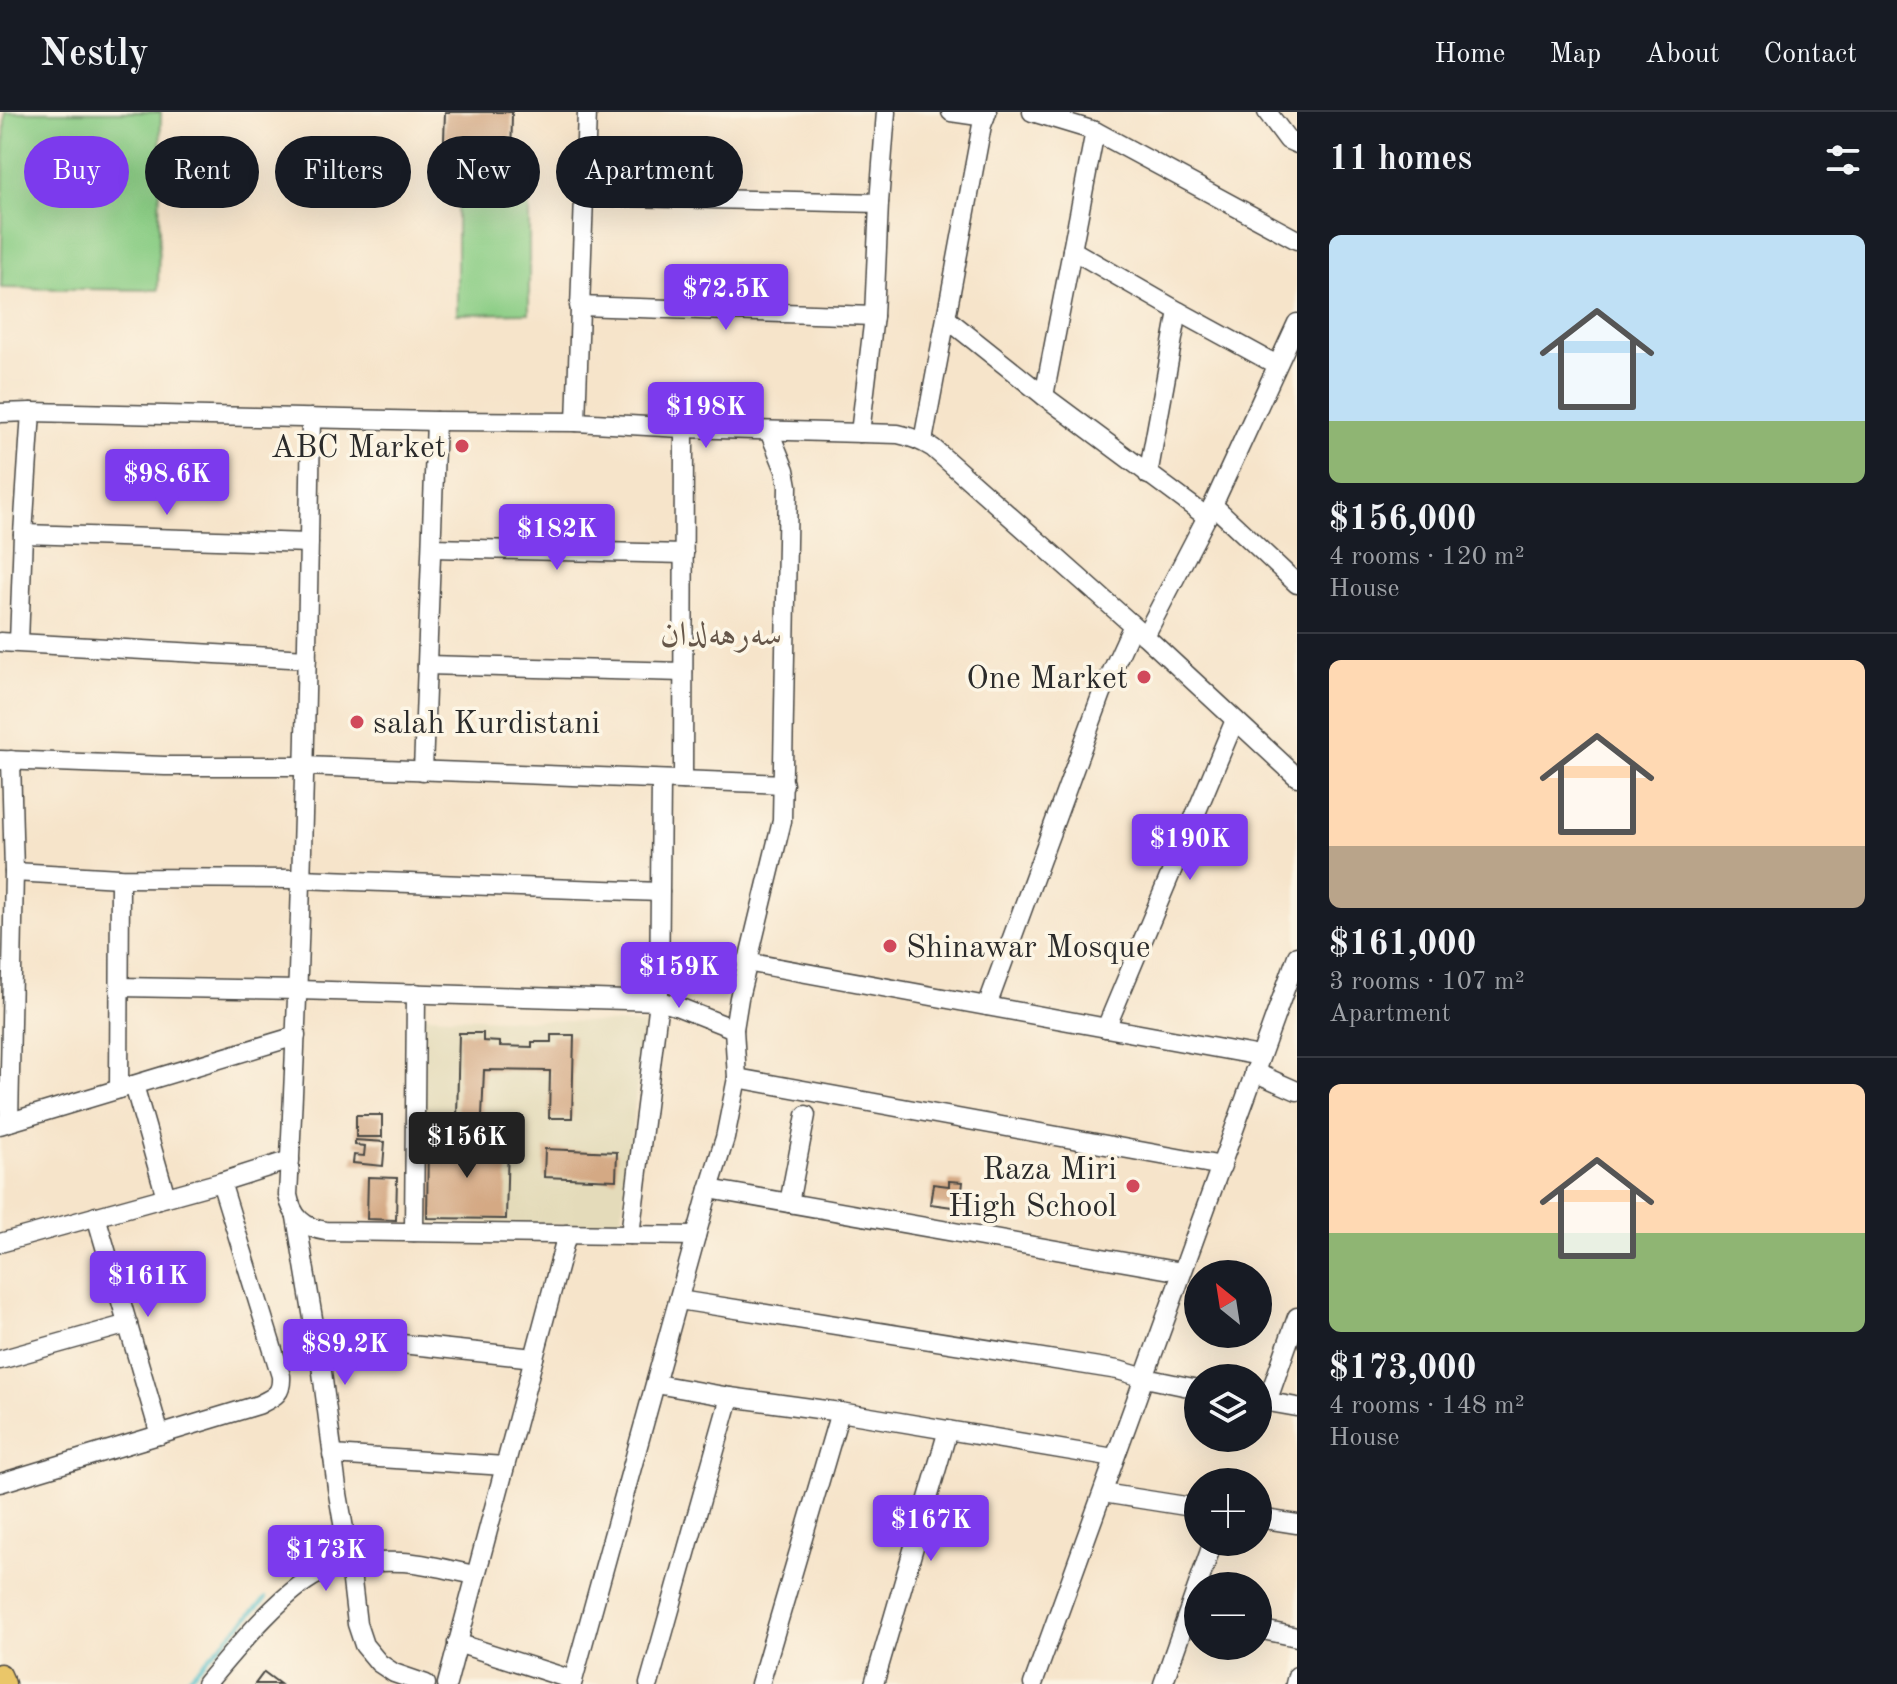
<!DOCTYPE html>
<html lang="en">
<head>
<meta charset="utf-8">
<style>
	body { margin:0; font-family:"Old Standard TT",Amiri,serif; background:#20242c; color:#f1f3f6; height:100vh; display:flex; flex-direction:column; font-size:30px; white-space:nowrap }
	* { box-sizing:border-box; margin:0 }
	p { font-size:26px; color:#9ea1a6 }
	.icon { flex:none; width:44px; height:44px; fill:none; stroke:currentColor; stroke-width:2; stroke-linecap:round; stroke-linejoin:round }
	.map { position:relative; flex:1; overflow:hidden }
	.sheet { display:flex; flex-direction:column; background:#171b24; width:600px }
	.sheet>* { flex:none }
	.top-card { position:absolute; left:24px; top:24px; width:760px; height:72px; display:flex; gap:16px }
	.needle { width:52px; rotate:330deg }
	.buttons { position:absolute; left:1184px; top:1148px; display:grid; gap:16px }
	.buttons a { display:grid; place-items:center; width:88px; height:88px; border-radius:50%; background:#171b24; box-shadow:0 8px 32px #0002; font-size:40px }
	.price { position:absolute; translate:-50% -68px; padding:0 18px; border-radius:8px; background:#7c3aed; color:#fff; font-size:26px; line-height:52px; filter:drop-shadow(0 2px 4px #0008) }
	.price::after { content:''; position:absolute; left:50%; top:48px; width:24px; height:18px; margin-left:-12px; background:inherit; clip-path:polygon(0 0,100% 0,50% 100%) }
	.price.current { background:#222; color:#fff }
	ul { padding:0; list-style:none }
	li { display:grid; align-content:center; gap:16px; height:424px; padding:0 32px }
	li+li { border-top:2px solid #363941 }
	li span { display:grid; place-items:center; height:248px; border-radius:12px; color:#555 }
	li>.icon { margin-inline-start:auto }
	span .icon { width:144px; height:144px; fill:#fffc; stroke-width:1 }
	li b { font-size:34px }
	h2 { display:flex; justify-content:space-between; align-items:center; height:96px; padding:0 32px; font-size:34px }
	.chip { padding:0 28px; border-radius:36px; background:#171b24; box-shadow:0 8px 32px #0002; font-size:28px; line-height:72px }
	.chip.current { background:#7c3aed; color:#fff }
	header { display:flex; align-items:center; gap:48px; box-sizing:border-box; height:112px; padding:0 40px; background:#171b24; border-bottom:2px solid #363941 }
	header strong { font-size:38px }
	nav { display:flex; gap:44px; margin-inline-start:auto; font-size:28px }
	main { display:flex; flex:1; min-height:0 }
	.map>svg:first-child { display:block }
</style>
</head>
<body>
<header>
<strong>Nestly</strong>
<nav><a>Home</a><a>Map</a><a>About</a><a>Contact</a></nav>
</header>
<main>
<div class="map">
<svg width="1297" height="1572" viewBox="0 0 1297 1572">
	<rect width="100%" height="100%" fill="#fcf5e5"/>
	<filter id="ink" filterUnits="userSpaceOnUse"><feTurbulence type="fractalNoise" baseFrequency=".0125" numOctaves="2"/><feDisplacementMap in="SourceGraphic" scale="16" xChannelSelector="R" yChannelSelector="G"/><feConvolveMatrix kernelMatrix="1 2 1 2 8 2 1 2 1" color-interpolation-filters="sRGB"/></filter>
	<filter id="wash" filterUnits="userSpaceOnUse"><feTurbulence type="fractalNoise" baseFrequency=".006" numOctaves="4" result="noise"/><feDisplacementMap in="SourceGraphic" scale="32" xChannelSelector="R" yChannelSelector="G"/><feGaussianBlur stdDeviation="1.8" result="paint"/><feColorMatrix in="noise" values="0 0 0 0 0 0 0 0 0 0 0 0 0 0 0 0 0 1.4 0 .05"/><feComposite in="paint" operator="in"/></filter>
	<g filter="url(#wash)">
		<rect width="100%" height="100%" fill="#f6e4ca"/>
		<!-- built -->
		<path fill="#e4dbba" d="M425,904L644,912L621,1113L421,1110Z"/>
		<!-- green -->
		<g fill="#8bcd85" stroke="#5b7c58" stroke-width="2">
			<path d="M5,0H161L158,178L1,176Z"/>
			<path d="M529,87V201L457,202V88Z"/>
		</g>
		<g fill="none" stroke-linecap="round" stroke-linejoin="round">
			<!-- stream -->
			<path stroke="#51bec9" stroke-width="4" d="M183,1572L266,1486"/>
		</g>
		<g id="blocks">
			<!-- building -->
			<g fill="#d4a984">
				<path d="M445,0H512L511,58L443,56Z"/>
				<path d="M459,921H483V929L500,930V934L532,935V930H551V923H574L572,1006H549L550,959L484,958L482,1005H457Z"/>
				<rect x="356" y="1003" width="26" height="22"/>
				<path d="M355,1028L385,1030L383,1054L353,1051L354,1043L364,1044L365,1034L355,1033Z"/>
				<path d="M428,1030L508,1031L506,1107L427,1106Z"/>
				<path d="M545,1037L617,1040L616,1068L544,1065Z"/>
				<path d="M368,1065L397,1066L396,1108L367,1107Z"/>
				<path d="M949,1069L963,1070L960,1096L930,1092L933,1072L949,1074Z"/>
				<path d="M264,1560L280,1572H255Z"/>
			</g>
		</g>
	</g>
	<g filter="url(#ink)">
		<use href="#blocks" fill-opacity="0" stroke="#494743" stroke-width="2"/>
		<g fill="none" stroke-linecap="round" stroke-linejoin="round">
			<defs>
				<g id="minor">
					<path d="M951,0L985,5"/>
					<path d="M1032,0L1095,19L1297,128"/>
					<path d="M1267,0L1288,28L1297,32"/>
					<path d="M584,84L879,91"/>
					<path d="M1072,138L1178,199L1277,253"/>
					<path d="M579,194L874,204"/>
					<path d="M946,206L1044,284L1207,405"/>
					<path d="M1044,284L1095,19"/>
					<path d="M0,301L31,300L436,309L576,310L682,316L898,322C912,325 922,329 933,336L1145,524L1297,665"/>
					<path d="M311,306C307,565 302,824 288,1083C292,1105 304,1116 326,1119L696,1124"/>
					<path d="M576,310L587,0"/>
					<path d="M860,321L874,204L879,91L886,0"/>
					<path d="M923,329L982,13L987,0"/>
					<path d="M1148,363L1178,199"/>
					<path d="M1213,393L1297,472"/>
					<path d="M23,422L309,431"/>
					<path d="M432,436L684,442"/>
					<path d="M1145,524L1213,393L1297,211"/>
					<path d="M0,530L307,547"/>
					<path d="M19,530L23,422L31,300"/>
					<path d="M427,553L683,560"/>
					<path d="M0,648L165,654H304L784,672"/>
					<path d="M423,659L436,309"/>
					<path d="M683,668L684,316"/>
					<path d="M14,760L120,766L300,767L660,780"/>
					<path d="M746,850L1260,944"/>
					<path d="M119,875L298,878L659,889L676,894L734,917"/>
					<path d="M987,894L1102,581L1132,515"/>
					<path d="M1106,916L1235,608"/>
					<path d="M1254,960L1297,979"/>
					<path d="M737,966L1222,1054"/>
					<path d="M134,973L166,1085"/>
					<path d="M119,977L120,766"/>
					<path d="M9,1010L14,760L11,648"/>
					<path d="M0,1013L296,924"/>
					<path d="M709,1077L1182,1160"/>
					<path d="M789,1091L806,1003"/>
					<path d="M96,1104L160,1323"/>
					<path d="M296,1105L322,1260L337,1376L350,1452L357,1512L364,1533L379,1551L394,1561L426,1572"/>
					<path d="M414,1120L416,881"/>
					<path d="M630,1123L659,889L661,668"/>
					<path d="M0,1131L221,1070L290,1048"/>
					<path d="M679,1188L1118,1258L1145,1266L1198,1277"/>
					<path d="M316,1223L534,1246"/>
					<path d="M0,1248L128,1212"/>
					<path d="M656,1272L730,1285L840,1300L1114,1346"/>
					<path d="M1258,1288L1297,1295"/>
					<path d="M1267,1290L1297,1205"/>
					<path d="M332,1343L505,1354"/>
					<path d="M0,1371L258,1293C274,1285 282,1283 281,1264L221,1070"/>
					<path d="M1103,1381L1198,1396"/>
					<path d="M1258,1406L1297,1412"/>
					<path d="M1258,1517L1297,1525"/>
					<path d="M457,1531L573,1568"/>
					<path d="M206,1572C231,1542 289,1471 325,1459C349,1450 378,1449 403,1450C427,1451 452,1459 476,1463"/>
					<path d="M447,1572L567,1122"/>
					<path d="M572,1572L709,1077L725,1026L737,966L734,917L739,886L782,709L788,374L785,358L769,319"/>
					<path d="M649,1572L730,1285"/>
					<path d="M760,1572L840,1300"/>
					<path d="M874,1572L948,1318"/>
					<path d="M1033,1572L1297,844"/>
					<path d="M1163,1572L1213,1430"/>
					<path d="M1295,1572L1297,1564"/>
				</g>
				<path id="major" d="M0,1563L4,1572"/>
			</defs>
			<!-- minor casing -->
			<use href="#minor" stroke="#494743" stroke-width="21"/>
			<!-- major casing -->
			<use href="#major" stroke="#494743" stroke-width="25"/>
			<!-- minor -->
			<use href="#minor" stroke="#fff" stroke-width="18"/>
			<!-- major -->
			<use href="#major" stroke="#eac669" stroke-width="22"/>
		</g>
	</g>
	<!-- markers -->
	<g fill="#d1495b" stroke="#fcf5e5" stroke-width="3">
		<circle cx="462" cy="334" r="8"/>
		<circle cx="1144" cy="565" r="8"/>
		<circle cx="357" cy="610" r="8"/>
		<circle cx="890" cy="834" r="8"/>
		<circle cx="1133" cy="1074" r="8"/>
	</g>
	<g text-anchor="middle" stroke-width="7" stroke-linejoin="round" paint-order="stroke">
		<!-- poi labels -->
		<g font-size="32" fill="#2b2b2b" stroke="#fcf5e5" text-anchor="end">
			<text x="446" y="345">ABC Market</text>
			<text x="1128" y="576">One Market</text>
			<text x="373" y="621" text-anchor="start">salah Kurdistani</text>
			<text x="906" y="845" text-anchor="start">Shinawar Mosque</text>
			<text x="1117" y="1067">Raza Miri<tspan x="1117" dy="37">High School</tspan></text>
		</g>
		<!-- neighbourhood labels -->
		<g font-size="34" fill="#66574a" stroke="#fcf5e5">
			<text x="721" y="533">سەرهەلدان</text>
		</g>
	</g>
</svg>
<div class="buttons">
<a><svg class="needle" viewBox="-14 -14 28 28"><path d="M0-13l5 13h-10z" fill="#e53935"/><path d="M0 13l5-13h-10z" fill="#9ea1a6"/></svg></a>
<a><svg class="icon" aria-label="layers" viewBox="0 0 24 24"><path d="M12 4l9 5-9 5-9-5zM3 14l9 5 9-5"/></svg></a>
<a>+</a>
<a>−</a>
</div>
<b class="price" style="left:726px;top:220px">$72.5K</b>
<b class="price" style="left:706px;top:338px">$198K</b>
<b class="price" style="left:167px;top:405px">$98.6K</b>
<b class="price" style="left:557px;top:460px">$182K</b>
<b class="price" style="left:1190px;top:770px">$190K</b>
<b class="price" style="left:679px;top:898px">$159K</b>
<b class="price current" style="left:467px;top:1068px">$156K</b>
<b class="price" style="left:148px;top:1207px">$161K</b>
<b class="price" style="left:345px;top:1275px">$89.2K</b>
<b class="price" style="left:931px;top:1451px">$167K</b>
<b class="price" style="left:326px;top:1481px">$173K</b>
<div class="top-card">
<a class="chip current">Buy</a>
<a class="chip">Rent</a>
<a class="chip">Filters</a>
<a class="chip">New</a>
<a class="chip">Apartment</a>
</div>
</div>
<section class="sheet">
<h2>11 homes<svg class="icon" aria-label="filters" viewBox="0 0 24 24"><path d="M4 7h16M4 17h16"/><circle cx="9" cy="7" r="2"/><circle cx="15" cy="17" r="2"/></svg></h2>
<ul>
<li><span style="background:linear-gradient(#bfe0f5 75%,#8fb573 0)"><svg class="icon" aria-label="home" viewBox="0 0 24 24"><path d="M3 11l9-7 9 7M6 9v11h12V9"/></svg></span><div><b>$156,000</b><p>4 rooms · 120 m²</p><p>House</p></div></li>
<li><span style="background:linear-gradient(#ffd9b3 75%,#b9a48a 0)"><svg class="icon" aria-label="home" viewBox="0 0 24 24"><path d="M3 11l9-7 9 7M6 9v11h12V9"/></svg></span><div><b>$161,000</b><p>3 rooms · 107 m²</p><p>Apartment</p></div></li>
<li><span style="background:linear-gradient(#ffd9b3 60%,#8fb573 0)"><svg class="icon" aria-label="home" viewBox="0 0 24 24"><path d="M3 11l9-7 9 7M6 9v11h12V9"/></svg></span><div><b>$173,000</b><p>4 rooms · 148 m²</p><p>House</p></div></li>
</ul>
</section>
</main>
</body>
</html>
